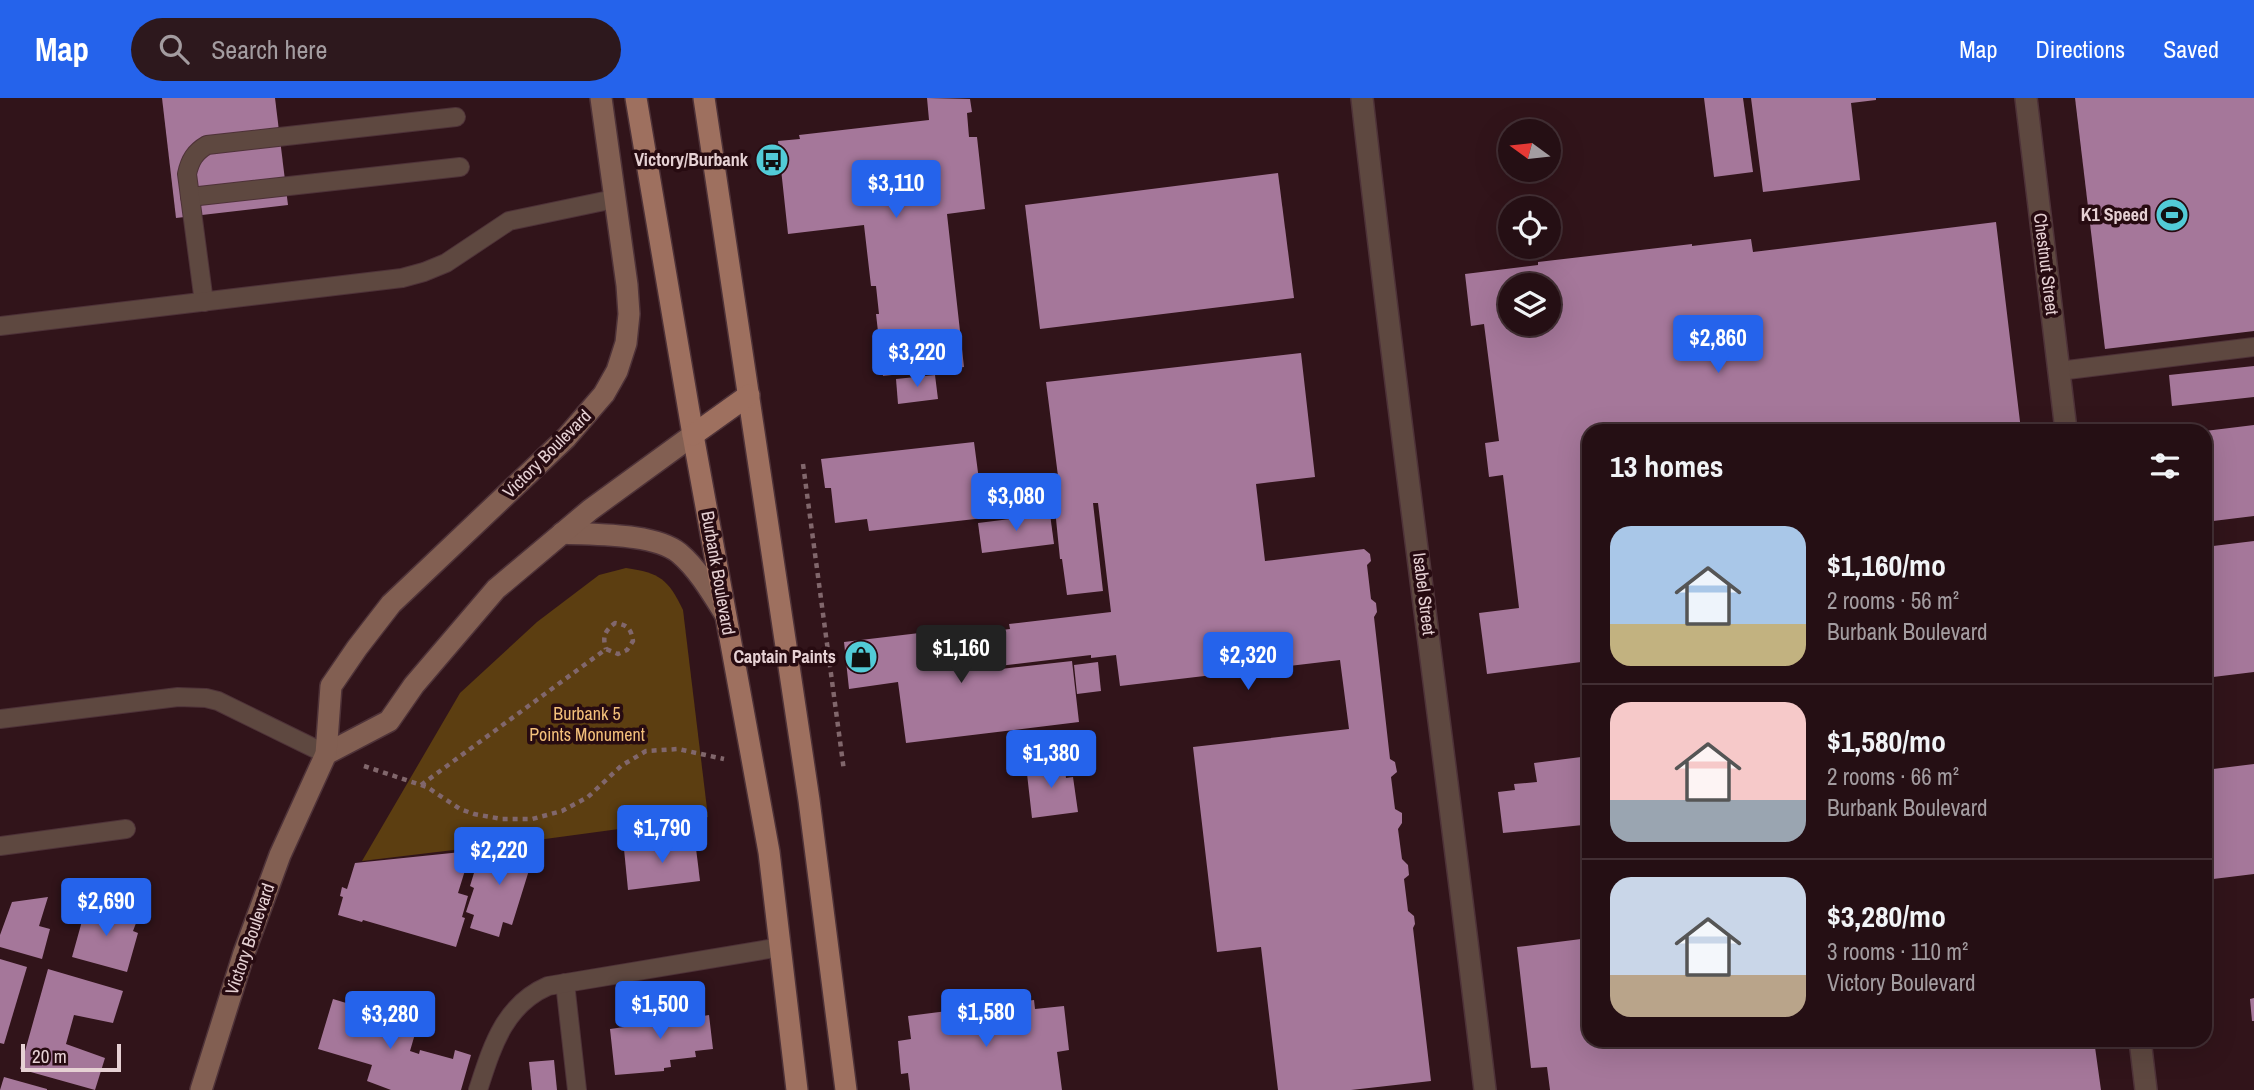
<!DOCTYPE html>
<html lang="en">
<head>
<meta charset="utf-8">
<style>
	body { margin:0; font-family:"Archivo Narrow",sans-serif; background:#2d181d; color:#f1f3f6; height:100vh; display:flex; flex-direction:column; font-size:26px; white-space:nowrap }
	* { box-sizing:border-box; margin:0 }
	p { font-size:23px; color:#a39ca0 }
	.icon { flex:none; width:38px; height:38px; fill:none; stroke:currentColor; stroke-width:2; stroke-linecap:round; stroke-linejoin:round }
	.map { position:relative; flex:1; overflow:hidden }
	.drawer { position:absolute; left:1582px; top:326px; width:630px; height:623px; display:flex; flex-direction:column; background:#250f14; border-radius:21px; box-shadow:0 7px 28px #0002,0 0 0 2px #422f34 }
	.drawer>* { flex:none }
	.needle { width:46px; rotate:285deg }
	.controls { position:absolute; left:1498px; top:21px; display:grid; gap:14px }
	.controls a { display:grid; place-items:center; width:63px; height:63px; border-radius:50%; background:#250f14; box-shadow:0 7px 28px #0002,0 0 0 2px #422f34; font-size:35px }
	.scale { position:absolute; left:21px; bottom:18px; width:100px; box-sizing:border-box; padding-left:7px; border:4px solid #e6d1d4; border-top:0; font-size:19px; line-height:24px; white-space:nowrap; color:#e6d1d4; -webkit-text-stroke:5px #270b11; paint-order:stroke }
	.price { position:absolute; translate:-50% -60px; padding:0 16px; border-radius:7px; background:#2563eb; color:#fff; font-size:23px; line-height:46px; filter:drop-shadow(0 2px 4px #0008) }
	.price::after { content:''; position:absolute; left:50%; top:42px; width:21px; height:16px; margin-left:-10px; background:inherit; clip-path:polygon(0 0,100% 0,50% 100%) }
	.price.selected { background:#222; color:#fff }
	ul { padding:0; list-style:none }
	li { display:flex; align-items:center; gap:21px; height:175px; padding:0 28px }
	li+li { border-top:2px solid #422f34 }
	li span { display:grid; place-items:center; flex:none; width:196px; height:140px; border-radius:21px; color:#555 }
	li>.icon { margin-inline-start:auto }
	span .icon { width:84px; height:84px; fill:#fffc; stroke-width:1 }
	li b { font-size:30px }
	h2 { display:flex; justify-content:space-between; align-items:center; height:84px; padding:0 28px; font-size:30px }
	header { display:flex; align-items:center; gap:42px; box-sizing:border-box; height:98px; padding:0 35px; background:#2563eb; color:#fff }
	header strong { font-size:33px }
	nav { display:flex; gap:38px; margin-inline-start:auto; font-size:24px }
	.search { width:490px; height:63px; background:#2d181d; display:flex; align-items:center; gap:18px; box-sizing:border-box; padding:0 24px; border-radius:38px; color:#a39ca0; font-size:26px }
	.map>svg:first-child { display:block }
</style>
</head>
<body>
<header>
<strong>Map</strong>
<div class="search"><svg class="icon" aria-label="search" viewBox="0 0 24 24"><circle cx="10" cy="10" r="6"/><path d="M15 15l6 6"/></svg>Search here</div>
<nav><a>Map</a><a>Directions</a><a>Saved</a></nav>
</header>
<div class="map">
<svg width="2254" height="992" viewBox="0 0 2254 992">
	<rect width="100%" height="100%" fill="#31141a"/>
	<!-- green -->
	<path fill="#5c3e11" d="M626,470C660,475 668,481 683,512L708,719L545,741L362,763L460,595L537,524L599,477Z"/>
	<!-- building -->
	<g fill="#a5779a" fill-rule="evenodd">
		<path d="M162,0H275L288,107L176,120Z"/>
		<path d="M927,0L970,1L972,14L967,15L969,39H977L985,111L947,116L964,269L883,278L876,216H879L876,188H871L864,127L788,136L778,43L800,41L799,37L929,22Z"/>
		<path d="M1704,0H1743L1753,74L1714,79Z"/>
		<path d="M1751,0H1876V2L1851,5L1860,82L1763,94Z"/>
		<path d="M2075,0H2254V233L2105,251Z"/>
		<path d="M1278,75L1294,200L1040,231L1025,107Z"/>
		<path d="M1996,124L2021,332H1589V563L1487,576L1479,515L1519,510L1503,377L1489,379L1485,345L1499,343L1484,226L1471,228L1465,176L1538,167V164L1692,146V148L1751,141L1753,154ZM1510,187H1549V226H1510Z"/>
		<path d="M1301,255L1315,379L1256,386L1265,463L1364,451L1370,456L1371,463L1367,467L1371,501L1376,505L1377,514L1374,519L1390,661L1395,664L1397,674L1391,679L1395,711L1402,715V725L1398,731L1402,761L1408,767L1409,777L1404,781L1408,813L1414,818L1415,826L1413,830L1431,983L1351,992H1278L1261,849L1217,854L1193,649L1349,631L1340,562L1120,588L1116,557L1091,560V557L990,569L986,534L1010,531L1009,526L1111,514L1098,405H1093L1103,493L1067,497L1062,461H1060L1055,411L1014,415L1012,402L1052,398L1049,379L1058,378L1046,284Z"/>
		<path d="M2254,268V299L2172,308L2169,277Z"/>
		<path d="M935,277L938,301L898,306L896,281Z"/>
		<path d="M2254,327V418L2205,424V333Z"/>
		<path d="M974,344L984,420L869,433L867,421L835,425L831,390H825L821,361Z"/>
		<path d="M1050,416L1054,446L982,455L978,425Z"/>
		<path d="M2254,443V574L2205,580V449Z"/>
		<path d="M978,528L983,573L1072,563L1079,624L906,645L898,584L849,591L844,544Z"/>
		<path d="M1098,564L1101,593L1077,596L1074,567Z"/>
		<path d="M1589,658V776H1587L1583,727L1503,735L1498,694L1515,692L1514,686L1537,684L1534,665Z"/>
		<path d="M1064,662L1066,680L1073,679L1078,714L1032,720L1026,667Z"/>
		<path d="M2254,666V776L2205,782V672Z"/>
		<path d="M695,742L700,783L628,792L624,751Z"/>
		<path d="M535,744L529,764L530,769L512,827L503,824L499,839L470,830L474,817L466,814L474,790L470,788L481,752Z"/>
		<path d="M471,753L458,795L468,798L462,819L465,820L456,849L363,822L362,824L338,817L343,799L340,798L342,789L347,791L355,765Z"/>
		<path d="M48,799L39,828L50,831L42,861L0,849V837L12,804Z"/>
		<path d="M87,805L138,820L133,833L138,835L127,874L72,859Z"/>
		<path d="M1589,840V942H1744V945L1772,942H2094L2101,992H1550L1547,969L1531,970L1517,849Z"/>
		<path d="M0,861L27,869L4,946L0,945Z"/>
		<path d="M48,871L123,893L113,925L74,917L66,946L105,960L95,992L20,971Z"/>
		<path d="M2254,900V923H2252L2250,901Z"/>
		<path d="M333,901L366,911V915L379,919L380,915L386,917V919L417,929L410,953L419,956L420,952L453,961L455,952L471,957L461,992H391L367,983L372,967L318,951Z"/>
		<path d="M1034,902L1035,911L1064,908L1069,952L1057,954L1062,992H910L908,975L901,976L898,943L911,941L908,918Z"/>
		<path d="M693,909L694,920L697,919V916L702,915L703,918L709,917L713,951L695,953L696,959L670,962L671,969L664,970V973L615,977L610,931L653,925L651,914Z"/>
		<path d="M554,962L557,992H532L529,964Z"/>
		<path d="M4,979L47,991V992H0Z"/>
	</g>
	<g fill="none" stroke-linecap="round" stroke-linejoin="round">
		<defs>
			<g id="lane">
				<path d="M190,99L460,69"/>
				<path d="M204,204L187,76C190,62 195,54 207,47L456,19"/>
				<path d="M0,228L402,180L424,174L446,165L509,123L614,101"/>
				<path d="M2059,273L2254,249"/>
				<path d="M0,621L178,599L206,600L218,603L326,656"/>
				<path d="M0,748L126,731"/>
				<path d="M565,885L577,992"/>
				<path d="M478,992C492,949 504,907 548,888L781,849"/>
			</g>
			<g id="street">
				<path d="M1362,0C1399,331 1446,661 1485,992"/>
				<path d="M2026,0L2066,332"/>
				<path d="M2140,942L2146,992"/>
			</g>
			<g id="secondary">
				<path d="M562,435C594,437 654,435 679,455C698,471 712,495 725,516"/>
				<path d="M326,656L389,623L414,587L496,491L590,412L693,337"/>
				<path d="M201,992L244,855L280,757L326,656L331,588L357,550L391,506L566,340L604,296L617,273L626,245L629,216L627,187L601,0"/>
			</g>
			<g id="primary">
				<path d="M636,0L693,337L769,754L797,992"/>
				<path d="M704,0L809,702L846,992"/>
				<path d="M693,337L749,297"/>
			</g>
		</defs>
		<!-- lane casing -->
		<use href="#lane" stroke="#4e3238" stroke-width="20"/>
		<!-- street casing -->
		<use href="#street" stroke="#4e3238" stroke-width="24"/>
		<!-- secondary casing -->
		<use href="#secondary" stroke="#4e3238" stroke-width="24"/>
		<!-- primary casing -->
		<use href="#primary" stroke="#4e3238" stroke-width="24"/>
		<!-- path -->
		<g stroke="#81676c" stroke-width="4.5" stroke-dasharray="5 5" stroke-linecap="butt">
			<path d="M803,366L844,673"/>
			<path d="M364,668L427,689L460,711L474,716L502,721H532L562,713L588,699L621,668L646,653L678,651L724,661"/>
			<path d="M421,687L606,551L618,556L627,552L633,543C631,530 627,527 615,525C605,533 602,538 606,551"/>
		</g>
		<!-- lane -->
		<use href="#lane" stroke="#5e4840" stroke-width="18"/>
		<!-- street -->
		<use href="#street" stroke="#5e4840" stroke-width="21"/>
		<!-- secondary -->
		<use href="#secondary" stroke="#825f52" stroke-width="21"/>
		<!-- primary -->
		<use href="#primary" stroke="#9e705f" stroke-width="21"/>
	</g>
	<!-- icons -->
	<defs>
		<symbol id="bus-disc" viewBox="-11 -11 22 22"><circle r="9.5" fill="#52cbd7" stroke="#270b11"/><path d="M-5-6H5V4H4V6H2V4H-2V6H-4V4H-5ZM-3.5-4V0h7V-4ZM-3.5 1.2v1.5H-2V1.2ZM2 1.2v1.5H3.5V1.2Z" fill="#111"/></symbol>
		<symbol id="stadium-disc" viewBox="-11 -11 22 22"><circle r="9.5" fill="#52cbd7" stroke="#270b11"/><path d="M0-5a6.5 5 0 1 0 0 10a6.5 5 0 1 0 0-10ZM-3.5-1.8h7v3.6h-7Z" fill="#111"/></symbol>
		<symbol id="shop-disc" viewBox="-11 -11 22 22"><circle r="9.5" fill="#52cbd7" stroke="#270b11"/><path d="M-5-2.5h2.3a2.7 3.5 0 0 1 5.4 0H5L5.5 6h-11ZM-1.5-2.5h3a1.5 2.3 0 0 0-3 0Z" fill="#111"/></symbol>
	</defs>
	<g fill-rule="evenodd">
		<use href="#bus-disc" x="753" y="43" width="38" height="38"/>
		<use href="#stadium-disc" x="2153" y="98" width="38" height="38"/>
		<use href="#shop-disc" x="842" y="540" width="38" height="38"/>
	</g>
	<g text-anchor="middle" stroke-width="7" stroke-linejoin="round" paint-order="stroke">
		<!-- poi labels -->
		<g font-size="18" font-weight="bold" fill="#e6d1d4" stroke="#270b11" text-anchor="end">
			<text x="748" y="68">Victory/Burbank</text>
			<text x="2148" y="123">K1 Speed</text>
			<text x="836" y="565">Captain Paints</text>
		</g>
		<!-- street labels -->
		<g font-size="18" fill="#e6d1d4" stroke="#270b11">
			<text transform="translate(2046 166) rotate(83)" y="6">Chestnut Street</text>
			<text transform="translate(547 356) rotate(-45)" y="6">Victory Boulevard</text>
			<text transform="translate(718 475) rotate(80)" y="6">Burbank Boulevard</text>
			<text transform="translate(1424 496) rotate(83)" y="6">Isabel Street</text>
			<text transform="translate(250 841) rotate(-71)" y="6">Victory Boulevard</text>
		</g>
		<!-- park labels -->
		<g font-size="18" fill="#f4c07b" stroke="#270b11">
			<text x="587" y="622">Burbank 5<tspan x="587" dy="21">Points Monument</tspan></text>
		</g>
	</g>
</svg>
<div class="controls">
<a><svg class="needle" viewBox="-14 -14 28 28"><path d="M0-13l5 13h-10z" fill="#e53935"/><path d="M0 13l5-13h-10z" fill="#a39ca0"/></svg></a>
<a><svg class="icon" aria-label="locate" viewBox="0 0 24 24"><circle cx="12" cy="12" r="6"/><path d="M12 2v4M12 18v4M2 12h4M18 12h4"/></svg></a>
<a><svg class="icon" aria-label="layers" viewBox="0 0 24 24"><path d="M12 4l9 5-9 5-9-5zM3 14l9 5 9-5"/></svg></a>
</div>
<div class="scale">20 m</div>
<b class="price" style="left:896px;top:122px">$3,110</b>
<b class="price" style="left:1718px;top:277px">$2,860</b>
<b class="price" style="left:917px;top:291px">$3,220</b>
<b class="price" style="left:1016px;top:435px">$3,080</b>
<b class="price selected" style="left:961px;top:587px">$1,160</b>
<b class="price" style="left:1248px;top:594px">$2,320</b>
<b class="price" style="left:1051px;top:692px">$1,380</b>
<b class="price" style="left:662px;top:767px">$1,790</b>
<b class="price" style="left:499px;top:789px">$2,220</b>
<b class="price" style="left:106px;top:840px">$2,690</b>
<b class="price" style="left:660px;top:943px">$1,500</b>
<b class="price" style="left:986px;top:951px">$1,580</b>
<b class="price" style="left:390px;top:953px">$3,280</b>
<section class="drawer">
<h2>13 homes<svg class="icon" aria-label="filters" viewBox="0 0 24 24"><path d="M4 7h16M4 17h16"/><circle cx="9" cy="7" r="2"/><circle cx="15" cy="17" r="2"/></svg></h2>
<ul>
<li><span style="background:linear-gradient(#a9c7e8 70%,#c2b280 0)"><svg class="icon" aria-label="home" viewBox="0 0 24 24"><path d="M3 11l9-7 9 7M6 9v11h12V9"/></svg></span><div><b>$1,160/mo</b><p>2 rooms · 56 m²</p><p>Burbank Boulevard</p></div></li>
<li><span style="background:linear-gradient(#f6c9c9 70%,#9aa5b1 0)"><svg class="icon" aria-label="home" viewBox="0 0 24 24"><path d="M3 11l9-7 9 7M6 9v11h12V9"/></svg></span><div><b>$1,580/mo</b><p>2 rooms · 66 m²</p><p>Burbank Boulevard</p></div></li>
<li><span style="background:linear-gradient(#c9d6e8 70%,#b9a48a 0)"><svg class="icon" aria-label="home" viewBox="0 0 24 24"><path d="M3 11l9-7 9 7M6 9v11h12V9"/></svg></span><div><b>$3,280/mo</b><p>3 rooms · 110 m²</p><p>Victory Boulevard</p></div></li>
</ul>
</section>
</div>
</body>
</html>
